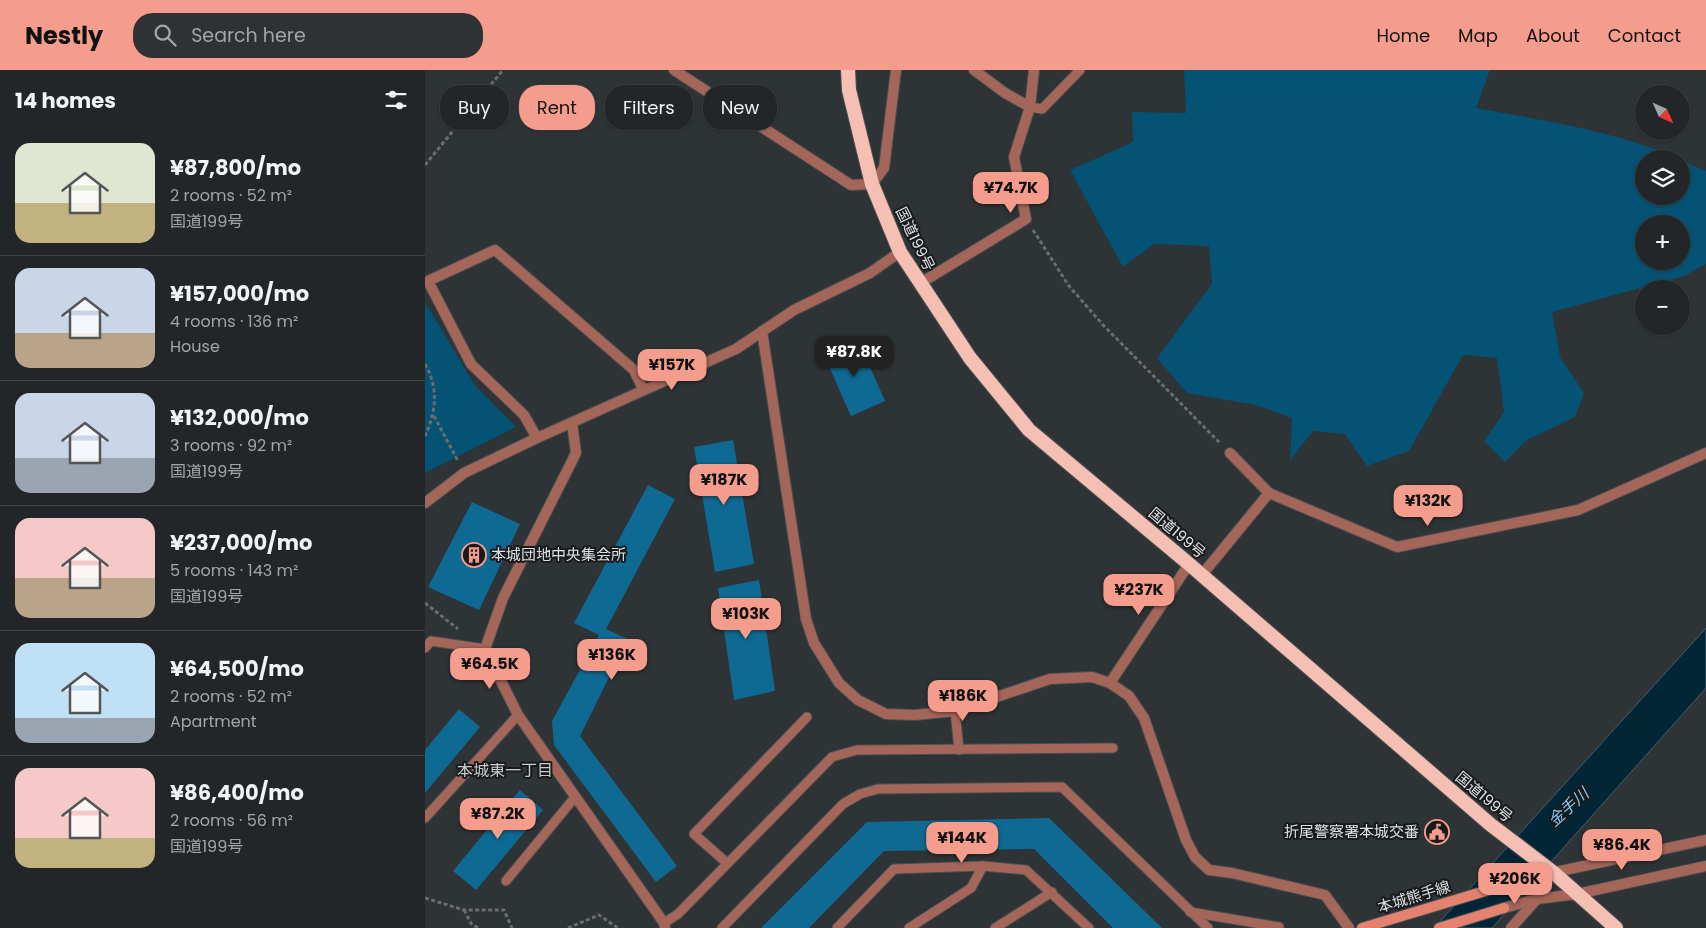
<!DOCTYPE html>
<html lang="en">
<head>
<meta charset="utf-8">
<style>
	body { margin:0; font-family:Poppins,"Noto Sans JP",sans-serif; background:#2e3234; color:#f1f3f6; height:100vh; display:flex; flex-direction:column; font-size:19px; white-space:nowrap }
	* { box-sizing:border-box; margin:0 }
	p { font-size:16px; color:#a2a5a8 }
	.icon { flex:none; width:28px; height:28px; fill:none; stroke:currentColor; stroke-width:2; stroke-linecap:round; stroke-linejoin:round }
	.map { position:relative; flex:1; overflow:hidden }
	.panel { display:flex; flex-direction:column; background:#222628; width:425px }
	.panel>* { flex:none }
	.hud { position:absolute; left:15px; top:15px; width:475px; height:45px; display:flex; gap:10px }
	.needle { width:32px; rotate:135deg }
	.fabs { position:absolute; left:1210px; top:15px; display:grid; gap:10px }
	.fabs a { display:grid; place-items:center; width:55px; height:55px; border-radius:50%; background:#222628; box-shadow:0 1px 4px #0004,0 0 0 1px #3f4345; font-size:25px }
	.price { position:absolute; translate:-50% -42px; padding:0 11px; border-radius:10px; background:#f49d8c; color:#111; font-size:16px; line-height:32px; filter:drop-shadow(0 1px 2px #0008) }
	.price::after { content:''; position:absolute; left:50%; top:30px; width:15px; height:11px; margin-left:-8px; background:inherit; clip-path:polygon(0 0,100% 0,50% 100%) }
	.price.active { background:#222; color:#fff }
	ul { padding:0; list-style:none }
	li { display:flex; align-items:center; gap:15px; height:125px; padding:0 15px }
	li+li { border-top:1px solid #3f4345 }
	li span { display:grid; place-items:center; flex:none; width:140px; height:100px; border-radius:15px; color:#555 }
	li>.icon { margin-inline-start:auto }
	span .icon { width:60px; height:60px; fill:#fffc; stroke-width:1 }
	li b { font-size:21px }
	h2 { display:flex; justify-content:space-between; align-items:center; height:60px; padding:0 15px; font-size:21px }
	.chip { padding:0 18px; border-radius:20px; background:#222628; box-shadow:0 1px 4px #0004,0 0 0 1px #3f4345; font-size:18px; line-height:45px }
	.chip.active { background:#f49d8c; color:#111 }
	header { display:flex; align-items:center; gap:30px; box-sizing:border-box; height:70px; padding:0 25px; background:#f49d8c; color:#111 }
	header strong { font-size:24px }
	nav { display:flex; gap:28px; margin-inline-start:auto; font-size:18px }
	.search { width:350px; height:45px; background:#2e3234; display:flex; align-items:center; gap:12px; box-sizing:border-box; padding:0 18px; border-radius:20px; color:#a2a5a8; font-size:19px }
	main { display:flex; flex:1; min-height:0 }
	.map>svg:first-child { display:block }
</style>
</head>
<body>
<header>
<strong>Nestly</strong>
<div class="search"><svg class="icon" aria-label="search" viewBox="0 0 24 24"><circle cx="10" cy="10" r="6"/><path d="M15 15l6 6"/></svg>Search here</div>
<nav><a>Home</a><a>Map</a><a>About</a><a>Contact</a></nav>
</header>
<main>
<section class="panel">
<h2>14 homes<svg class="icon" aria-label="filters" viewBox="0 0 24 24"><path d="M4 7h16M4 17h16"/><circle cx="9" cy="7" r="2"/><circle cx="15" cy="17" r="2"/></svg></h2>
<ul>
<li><span style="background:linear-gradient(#dfe7d0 60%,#c2b280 0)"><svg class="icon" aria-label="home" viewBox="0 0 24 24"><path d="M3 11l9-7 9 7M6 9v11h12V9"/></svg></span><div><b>¥87,800/mo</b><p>2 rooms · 52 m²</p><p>国道199号</p></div></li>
<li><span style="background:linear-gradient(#c9d6e8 65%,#b9a48a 0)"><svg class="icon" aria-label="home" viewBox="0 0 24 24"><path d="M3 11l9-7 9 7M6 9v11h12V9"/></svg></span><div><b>¥157,000/mo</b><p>4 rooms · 136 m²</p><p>House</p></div></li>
<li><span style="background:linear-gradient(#c9d6e8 65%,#9aa5b1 0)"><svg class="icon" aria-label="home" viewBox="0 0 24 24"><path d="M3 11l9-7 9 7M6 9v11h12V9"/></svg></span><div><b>¥132,000/mo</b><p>3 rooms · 92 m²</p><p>国道199号</p></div></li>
<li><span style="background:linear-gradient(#f6c9c9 60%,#b9a48a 0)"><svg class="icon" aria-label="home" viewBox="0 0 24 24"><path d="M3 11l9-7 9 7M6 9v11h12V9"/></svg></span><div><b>¥237,000/mo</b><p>5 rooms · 143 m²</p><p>国道199号</p></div></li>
<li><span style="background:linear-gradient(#bfe0f5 75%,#9aa5b1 0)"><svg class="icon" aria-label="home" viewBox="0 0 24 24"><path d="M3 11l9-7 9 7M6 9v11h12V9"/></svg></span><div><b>¥64,500/mo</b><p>2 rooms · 52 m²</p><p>Apartment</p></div></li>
<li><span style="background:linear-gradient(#f6c9c9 70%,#c2b280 0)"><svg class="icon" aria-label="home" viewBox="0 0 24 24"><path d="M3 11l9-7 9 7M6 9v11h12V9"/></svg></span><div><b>¥86,400/mo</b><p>2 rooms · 56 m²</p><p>国道199号</p></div></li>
</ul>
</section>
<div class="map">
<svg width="1281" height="858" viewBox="0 0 1281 858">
	<rect width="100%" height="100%" fill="#2e3335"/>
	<!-- green -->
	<g fill="#045274" fill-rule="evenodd">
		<path d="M759,0H1065L1051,38C1120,51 1189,60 1254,89H1219V126H1256V90L1281,101V194L1259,206L1127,242L1135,287L1159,323L1150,347L1100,371L1080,392L1059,371L1079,342L1072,288L1038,285L984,381L942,396L920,364L888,361L865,390L867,348L831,335L762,323L732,288L787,214L784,176L729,174L698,197L645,100L708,72L707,42L761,43ZM1219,154H1256V191H1219Z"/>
		<path d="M0,232L49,314L91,357L0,403Z"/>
	</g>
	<!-- water -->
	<path fill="#032637" stroke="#455e6b" d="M1281,558V618L1067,858H1009Z"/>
	<!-- building -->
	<g fill="#0f6a93">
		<path d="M433,270L460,331L426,346L399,285Z"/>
		<path d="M308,370L329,494L290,502L269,377Z"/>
		<path d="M223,415L250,429L181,559L203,569L155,666L252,796L231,812L129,675L127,651L174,565L149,553Z"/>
		<path d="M47,432L95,454L54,540L3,517Z"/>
		<path d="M334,510L350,621L309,630L293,518Z"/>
		<path d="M34,639L55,657L0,723V680Z"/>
		<path d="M95,720L118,740L51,820L28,801Z"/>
		<path d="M624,748L737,858H688L609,779L459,781L384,858H336L442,752Z"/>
	</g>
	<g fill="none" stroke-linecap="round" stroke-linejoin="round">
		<defs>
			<g id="service">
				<path d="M605,37L617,39L655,0"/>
				<path d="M0,578L6,571L60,579"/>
				<path d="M530,641L534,680"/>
				<path d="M0,748L93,645"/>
				<path d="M302,793L269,764L382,647"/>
				<path d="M81,811L150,727"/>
				<path d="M765,842L854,857"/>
				<path d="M239,853L253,844L407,687L432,680L688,678"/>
				<path d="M297,858L418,734L435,724L453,719L637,717L783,858"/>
				<path d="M412,858L469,799L558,796L601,800L664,858"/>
				<path d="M484,858L546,818L558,796"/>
				<path d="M570,858L627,822"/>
			</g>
			<g id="minor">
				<path d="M249,0L426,115L447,114L459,98L471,0"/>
				<path d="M549,0L580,23L605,37L609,0"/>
				<path d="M494,214L601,149L589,87L605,37"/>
				<path d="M147,353L151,383L78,528L60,579L93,645L239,853L240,858"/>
				<path d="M112,368L99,345L46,294L3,211L70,180L209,300L218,319"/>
				<path d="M805,383L844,423"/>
				<path d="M776,506L844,423L972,477L1153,440L1281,383"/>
				<path d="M685,613L764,494"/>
				<path d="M1086,858L1112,829"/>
			</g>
			<g id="tertiary">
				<path d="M337,261L381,549L389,573L414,613L433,630L461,644L490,645L530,641L625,609L667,607L685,613L704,626L719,648L761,770L770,787L784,800L807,803L900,825L924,858"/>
				<path d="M0,433L39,403L112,368L311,279L369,240L445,203L475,182"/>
				<path d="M1107,807L1281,770"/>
				<path d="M1079,838L1112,829L1152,824L1281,796"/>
			</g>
			<g id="secondary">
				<path d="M937,858L1107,807"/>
				<path d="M1014,858L1079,838"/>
			</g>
			<path id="trunk" d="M423,0L424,20L447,114L475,182L545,288L604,360L764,494L1066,755L1129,803L1191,858"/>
		</defs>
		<!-- service casing -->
		<use href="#service" stroke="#4a4f51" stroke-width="11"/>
		<!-- minor casing -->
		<use href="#minor" stroke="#4a4f51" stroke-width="12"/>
		<!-- tertiary casing -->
		<use href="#tertiary" stroke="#4a4f51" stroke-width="12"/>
		<!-- secondary casing -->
		<use href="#secondary" stroke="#4a4f51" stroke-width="12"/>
		<!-- trunk casing -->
		<use href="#trunk" stroke="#4a4f51" stroke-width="16"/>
		<!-- path -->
		<g stroke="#696d6f" stroke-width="3" stroke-dasharray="4 2.5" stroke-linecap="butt">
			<path d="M0,95L78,0"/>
			<path d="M608,160L644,216L679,256L795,373"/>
			<path d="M0,294C14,318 11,342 0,366"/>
			<path d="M9,346L33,391"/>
			<path d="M0,533L33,559"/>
			<path d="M0,828L39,840H79L87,858"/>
			<path d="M39,840L47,855L54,858"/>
			<path d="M143,858L174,845L193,858"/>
		</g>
		<!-- service -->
		<use href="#service" stroke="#a5665a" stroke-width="9"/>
		<!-- minor -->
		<use href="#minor" stroke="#a5665a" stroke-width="10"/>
		<!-- tertiary -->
		<use href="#tertiary" stroke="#a5665a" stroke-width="10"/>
		<!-- secondary -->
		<use href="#secondary" stroke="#e5826f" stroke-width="10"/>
		<!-- trunk -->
		<use href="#trunk" stroke="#f6bfb4" stroke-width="14"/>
	</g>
	<!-- icons -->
	<defs>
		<symbol id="building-ring" viewBox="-11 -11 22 22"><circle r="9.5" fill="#181a1b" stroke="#f49d8c" stroke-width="1.5"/><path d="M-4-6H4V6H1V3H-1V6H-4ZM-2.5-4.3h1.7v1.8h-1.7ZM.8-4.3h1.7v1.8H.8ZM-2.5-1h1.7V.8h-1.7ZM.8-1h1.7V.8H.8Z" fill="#f49d8c"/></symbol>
		<symbol id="civic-ring" viewBox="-11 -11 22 22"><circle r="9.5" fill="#181a1b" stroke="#f49d8c" stroke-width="1.5"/><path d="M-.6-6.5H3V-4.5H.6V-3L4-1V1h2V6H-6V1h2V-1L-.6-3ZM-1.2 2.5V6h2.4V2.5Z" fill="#f49d8c"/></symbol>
	</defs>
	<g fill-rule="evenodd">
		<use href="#building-ring" x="35" y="471" width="28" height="28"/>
		<use href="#civic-ring" x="998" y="748" width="28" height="28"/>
	</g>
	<g text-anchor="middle" stroke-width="4" stroke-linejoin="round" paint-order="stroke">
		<!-- street labels -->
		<g font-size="15" fill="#dee1e3" stroke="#181a1b">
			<text transform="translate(490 169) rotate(64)" y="5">国道199号</text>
			<text transform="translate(752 463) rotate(40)" y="5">国道199号</text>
			<text transform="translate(1059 727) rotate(40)" y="5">国道199号</text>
			<text transform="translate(989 827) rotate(-17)" y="5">本城熊手線</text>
		</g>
		<!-- poi labels -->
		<g font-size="15" fill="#dee1e3" stroke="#181a1b" text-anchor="start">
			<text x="66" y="490">本城団地中央集会所</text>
			<text x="994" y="767" text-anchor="end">折尾警察署本城交番</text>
		</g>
		<!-- neighbourhood labels -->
		<g font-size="16" fill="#c5cacd" stroke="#181a1b">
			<text x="80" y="706">本城東一丁目</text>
		</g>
		<!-- water labels -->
		<g font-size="16" font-style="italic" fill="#83ccf5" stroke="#181a1b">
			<text transform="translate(1143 737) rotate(-42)" y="6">金手川</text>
		</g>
	</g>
</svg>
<div class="fabs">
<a><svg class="needle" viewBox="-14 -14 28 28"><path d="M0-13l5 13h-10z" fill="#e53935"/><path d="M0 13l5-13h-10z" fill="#a2a5a8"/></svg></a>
<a><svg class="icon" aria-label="layers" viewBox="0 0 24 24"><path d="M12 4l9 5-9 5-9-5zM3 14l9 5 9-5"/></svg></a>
<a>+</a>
<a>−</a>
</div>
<b class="price" style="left:586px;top:144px">¥74.7K</b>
<b class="price active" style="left:429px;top:308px">¥87.8K</b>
<b class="price" style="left:247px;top:321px">¥157K</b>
<b class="price" style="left:299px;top:436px">¥187K</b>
<b class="price" style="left:1003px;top:457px">¥132K</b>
<b class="price" style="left:714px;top:546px">¥237K</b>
<b class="price" style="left:321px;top:570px">¥103K</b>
<b class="price" style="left:187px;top:611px">¥136K</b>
<b class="price" style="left:65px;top:620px">¥64.5K</b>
<b class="price" style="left:538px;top:652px">¥186K</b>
<b class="price" style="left:73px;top:770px">¥87.2K</b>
<b class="price" style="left:537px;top:794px">¥144K</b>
<b class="price" style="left:1197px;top:801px">¥86.4K</b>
<b class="price" style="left:1090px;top:835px">¥206K</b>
<div class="hud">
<a class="chip">Buy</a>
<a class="chip active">Rent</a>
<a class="chip">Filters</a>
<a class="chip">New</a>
</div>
</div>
</main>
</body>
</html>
